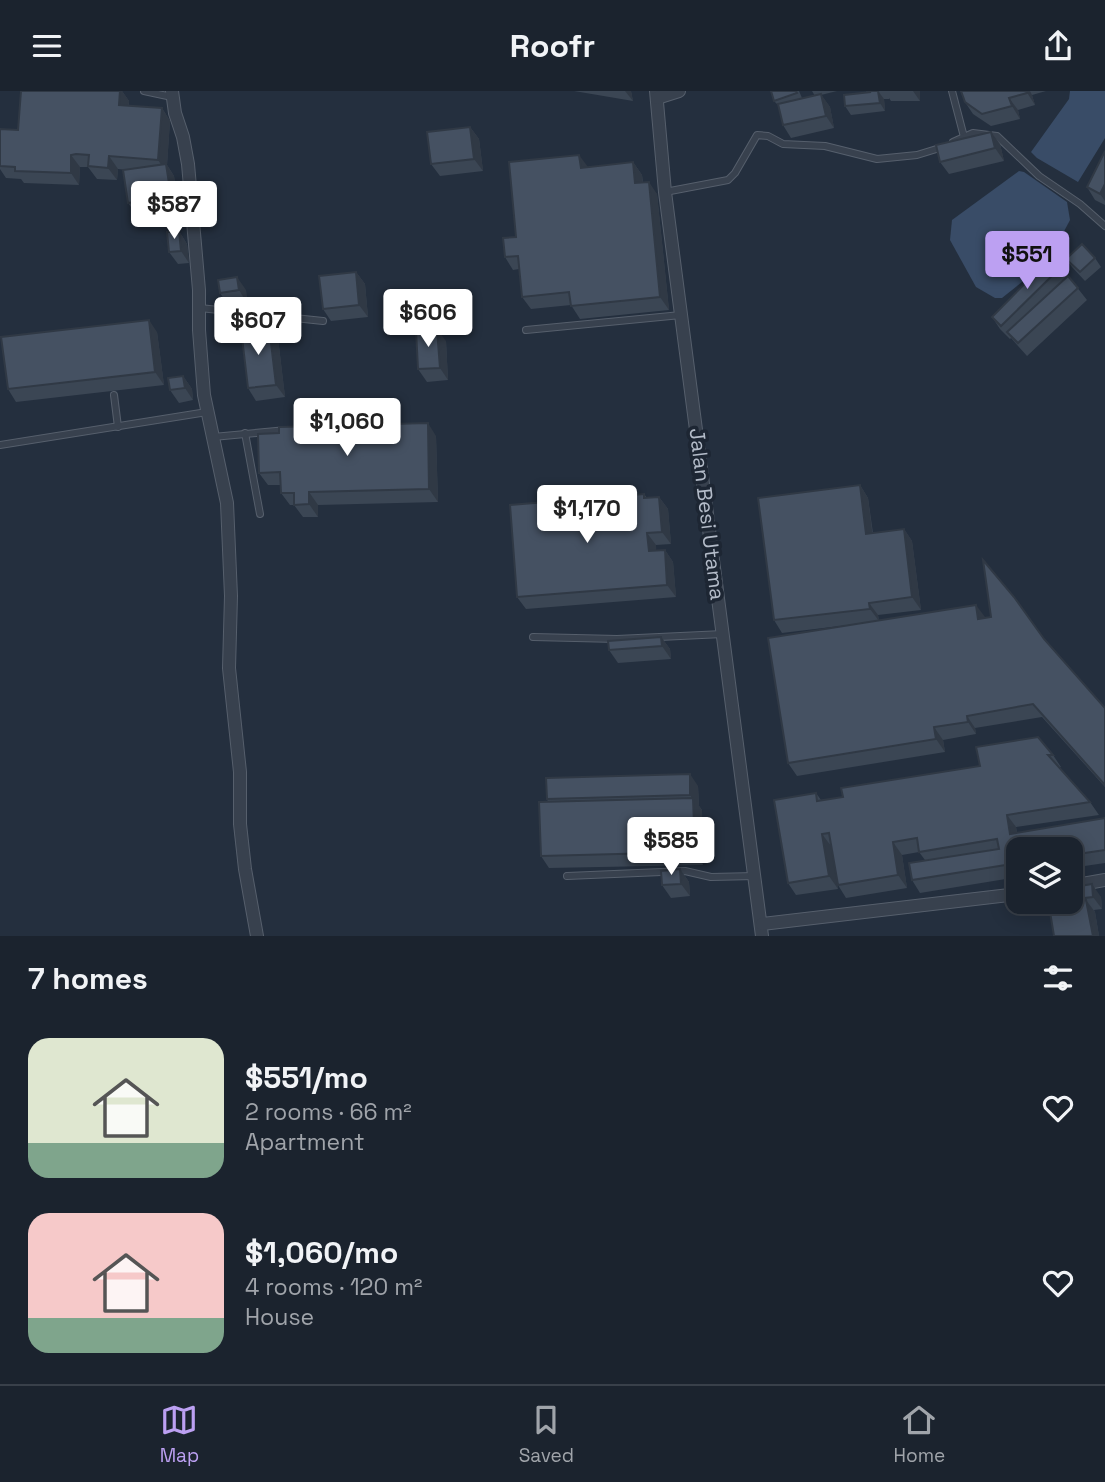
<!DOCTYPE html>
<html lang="en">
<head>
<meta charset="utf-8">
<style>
	body { margin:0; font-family:"Space Grotesk",sans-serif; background:#242b36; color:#f1f3f6; height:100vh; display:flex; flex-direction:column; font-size:26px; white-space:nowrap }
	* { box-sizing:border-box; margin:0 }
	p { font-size:23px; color:#a0a4aa }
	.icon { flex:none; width:38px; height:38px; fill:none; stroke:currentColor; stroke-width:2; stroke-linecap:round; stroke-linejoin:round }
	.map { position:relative; height:845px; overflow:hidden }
	.side { display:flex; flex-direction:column; background:#1b232e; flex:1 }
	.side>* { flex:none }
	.fabs { position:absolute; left:1006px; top:746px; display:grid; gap:14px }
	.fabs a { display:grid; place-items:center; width:77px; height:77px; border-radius:14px; background:#1b232e; box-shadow:0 4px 18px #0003,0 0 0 2px #39404a; font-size:35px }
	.price { position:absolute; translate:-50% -60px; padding:0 16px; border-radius:7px; background:#fff; color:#222; font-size:23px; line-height:46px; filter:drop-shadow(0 2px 4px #0008) }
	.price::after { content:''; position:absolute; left:50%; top:42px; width:21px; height:16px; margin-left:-10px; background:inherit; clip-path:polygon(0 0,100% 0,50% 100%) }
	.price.current { background:#bca0f2; color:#111 }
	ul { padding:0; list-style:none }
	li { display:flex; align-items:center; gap:21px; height:175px; padding:0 28px }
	li span { display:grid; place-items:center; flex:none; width:196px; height:140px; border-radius:21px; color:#555 }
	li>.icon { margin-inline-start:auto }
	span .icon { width:84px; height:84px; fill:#fffc; stroke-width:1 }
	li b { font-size:30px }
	h2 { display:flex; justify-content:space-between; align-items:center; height:84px; padding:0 28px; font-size:30px }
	header { display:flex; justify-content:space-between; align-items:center; height:91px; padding:0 28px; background:#1b232e; font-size:32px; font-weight:700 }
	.tab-bar { display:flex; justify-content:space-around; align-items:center; height:98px; border-top:2px solid #39404a; background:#1b232e; font-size:19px; color:#a0a4aa }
	.tab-bar a { display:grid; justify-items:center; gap:4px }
	.tab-bar .current { color:#bca0f2 }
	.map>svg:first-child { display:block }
</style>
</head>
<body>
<header><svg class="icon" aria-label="menu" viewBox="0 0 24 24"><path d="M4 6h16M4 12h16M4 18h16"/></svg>Roofr<svg class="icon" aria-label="share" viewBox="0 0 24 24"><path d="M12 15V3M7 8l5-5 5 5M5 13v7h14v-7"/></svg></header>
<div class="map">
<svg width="1105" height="845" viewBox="0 0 1105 845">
	<rect width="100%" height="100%" fill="#242f3e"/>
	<!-- water -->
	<g fill="#394c67">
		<path d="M1070,0H1105V47L1078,91L1037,67L1031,61L1069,8Z"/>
		<path d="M1019,80L1024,81L1067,111L1070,129L1053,161L1037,179L1002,207H995L976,196L950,149L952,129Z"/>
	</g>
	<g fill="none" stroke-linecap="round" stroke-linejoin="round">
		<defs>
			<g id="lane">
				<path d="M144,0L172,6"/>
				<path d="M952,0L964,46"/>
				<path d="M953,51L973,42L997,45L1039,85L1080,113L1105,135"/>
				<path d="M665,101L728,89L735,82L757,44L768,45L783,53L825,55L877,68L917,64L943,56"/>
				<path d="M200,217L323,230"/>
				<path d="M526,239L681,224"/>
				<path d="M114,304L118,336"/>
				<path d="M245,342L260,423"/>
				<path d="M213,346L287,339"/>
				<path d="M0,354L207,321"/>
				<path d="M533,546L617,548L723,543"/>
				<path d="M567,785L685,780L711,786L755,785"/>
			</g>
			<g id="street">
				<path d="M172,0L175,22L183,46L188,73L199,199V239L204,304L227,412L231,505L229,577L240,681V733L245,778L257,845"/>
				<path d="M656,0L665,101L762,845"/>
				<path d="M657,7L679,0"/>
				<path d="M1071,795L1105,789"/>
				<path d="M762,833L1018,803"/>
			</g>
		</defs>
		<!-- lane casing -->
		<use href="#lane" stroke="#565f6c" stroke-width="8"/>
		<!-- street casing -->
		<use href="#street" stroke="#565f6c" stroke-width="14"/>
		<!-- lane -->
		<use href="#lane" stroke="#38414e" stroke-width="6"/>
		<!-- street -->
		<use href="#street" stroke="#38414e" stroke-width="12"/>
	</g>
	<!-- wall -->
	<g fill="#3b4654">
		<path d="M21,0H122L129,10V15L162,17L170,30L167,74L174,85L179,118L137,124L128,112L127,79L118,78L117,89L97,88L88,76H80L79,94L24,92L21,88L6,87L0,78V38L18,39Z"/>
		<path d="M574,0H631L633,10Z"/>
		<path d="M771,0H799L802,7L815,5L812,0H837L821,4L830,16L834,37L791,47L783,34L779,15L774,10Z"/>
		<path d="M866,0H920V10H891L889,7V8H884L885,20L851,24L845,15L867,1Z"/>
		<path d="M961,0H1046L1032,4L1035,14L1018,19L1020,28L991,35L973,23L965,11Z"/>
		<path d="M470,36L479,48L483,80L440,85L431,73Z"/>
		<path d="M1000,53L1004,70L949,83L940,71Z"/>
		<path d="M1105,60V114L1095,109L1087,96Z"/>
		<path d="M633,71L642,84L643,91L657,103L669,219L580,228L571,214L531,218L522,206L519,178L513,179L505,166L516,146L588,76Z"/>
		<path d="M179,140L187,153L189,172L178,173L169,161Z"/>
		<path d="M1095,167L1101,176L1085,190L1072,176L1066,168Z"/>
		<path d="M1061,176L1087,209L1027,265L1011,247L1010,248L1000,238L992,226Z"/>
		<path d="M356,181L365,193L368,226L331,230L323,218Z"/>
		<path d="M246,199L247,212L228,214L220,202Z"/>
		<path d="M157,241L164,294L16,311L8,298Z"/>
		<path d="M278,247L285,306L256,310L248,297Z"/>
		<path d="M446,250L448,289L427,291L418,278Z"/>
		<path d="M183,285L192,298L193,309L179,312L170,299Z"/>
		<path d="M436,345L438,411L318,414V426H303L294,414H290L281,402V394H268L259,382Z"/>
		<path d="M860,394L868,407L873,442L904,438L912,450L921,519L878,524L879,530L985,526L1044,548L1105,617V696L1042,626L975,637L976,643L943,649L945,661L797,685L788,672L865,532L782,542L774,529Z"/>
		<path d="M644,403L647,407L659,406L668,418L671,453L656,454V460L665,459L673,471L676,506L526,518L517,506Z"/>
		<path d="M661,546L670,558L671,568L618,572L609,559Z"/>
		<path d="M1053,664L1061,676H1059L1090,711L1099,724L1016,736L1017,742L1105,727V772L1071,777V758H1018V786L920,802L912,789L925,769L919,761L902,764L907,797L846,807L838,794L831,755L838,798L796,804L788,792L816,702L821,709L843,706Z"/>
		<path d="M698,695L699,715L702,719L703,774L549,777L541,765L548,711L547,708Z"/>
		<path d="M680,778L689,791L690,805L671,807L662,794Z"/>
		<path d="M1074,796L1101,806L1102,818L1094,819L1095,821L1099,845H1054L1077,811L1075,808Z"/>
	</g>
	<!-- shaded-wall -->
	<g fill="#303945">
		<path d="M120,0H122L129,10L128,27L119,14Z"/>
		<path d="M625,0H631L633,10Z"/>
		<path d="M878,0L884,8L885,20L880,12Z"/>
		<path d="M913,0H920V10Z"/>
		<path d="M1026,0H1030L1032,4L1035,14Z"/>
		<path d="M821,3L830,16L834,37L826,25Z"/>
		<path d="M1009,7L1018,19L1020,28L1012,15Z"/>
		<path d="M162,17L170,30L167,74L174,85L179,118L171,105L166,81L158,69Z"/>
		<path d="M470,36L479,48L483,80L474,68Z"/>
		<path d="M991,41L1000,53L1004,70L995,57Z"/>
		<path d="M71,64L80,76L79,94L71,82Z"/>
		<path d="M579,64L588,76L581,77Z"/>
		<path d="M109,65L118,78L117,89L108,77Z"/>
		<path d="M633,71L642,84L644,104L635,92Z"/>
		<path d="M649,91L657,103L669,219L660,206Z"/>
		<path d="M1105,93V110L1100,103Z"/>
		<path d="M179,140L187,153L189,172L181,160Z"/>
		<path d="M356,181L365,193L368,226L359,214Z"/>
		<path d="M237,186L246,199L247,212L239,199Z"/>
		<path d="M149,229L157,241L164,294L155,281Z"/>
		<path d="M269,235L278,247L285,306L276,294Z"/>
		<path d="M437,238L446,250L448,289L440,277Z"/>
		<path d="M183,285L192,298L193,309L185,297Z"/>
		<path d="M428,332L436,345L438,411L429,398Z"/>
		<path d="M860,394L868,407L874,455L866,443Z"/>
		<path d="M309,401L318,414V426L309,413Z"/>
		<path d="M659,406L668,418L671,453L662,441Z"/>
		<path d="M904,438L912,450L921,519L912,506Z"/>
		<path d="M647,442L656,454L657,473L649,460Z"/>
		<path d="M665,459L673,471L676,506L667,494Z"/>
		<path d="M869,512L878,524L879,530L870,518Z"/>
		<path d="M976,514L985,526L987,541L978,528Z"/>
		<path d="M661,546L670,558L671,568L662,555Z"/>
		<path d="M967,625L975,637L976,643L968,631Z"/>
		<path d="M934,636L943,649L945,661L936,648Z"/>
		<path d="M690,683L698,695L699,715L702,719L703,774L695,761L693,709L690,704Z"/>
		<path d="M1007,724L1016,736L1019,755L1010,743Z"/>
		<path d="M822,743L831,755L838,798L829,785Z"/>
		<path d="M893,751L902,764L907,797L898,784Z"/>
		<path d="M680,778L689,791L690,805L681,793Z"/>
		<path d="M1092,793L1101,806L1102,818L1093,806Z"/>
		<path d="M1086,809L1095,821L1099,845H1093Z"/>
	</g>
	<!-- building -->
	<g fill="#455162" stroke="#303945" stroke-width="2">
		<path d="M21,0H120L119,14L162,17L158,69L109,65L108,77L88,75L89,64L76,63L71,64V82L15,80V76L0,75V38L18,39Z"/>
		<path d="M771,0H796L797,2L774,10Z"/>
		<path d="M867,0H878L880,12L845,15L844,4L871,1Z"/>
		<path d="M961,0H1026L1027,2L1009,7L1012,15L982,23L965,11Z"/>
		<path d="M821,3L826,25L783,34L778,13Z"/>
		<path d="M470,36L474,68L431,73L427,41Z"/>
		<path d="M991,41L995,57L940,71L936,54Z"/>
		<path d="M1105,60V93L1100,103L1087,96Z"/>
		<path d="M579,64L581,77L633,71L635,92L649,91L660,206L571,215L569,201L522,206L518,165L505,166L503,147L516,146L509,71Z"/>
		<path d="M166,73L171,105L128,112L123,79Z"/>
		<path d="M179,140L181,160L169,161L167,141Z"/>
		<path d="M1082,153L1095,167L1080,181L1066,168Z"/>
		<path d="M1051,166L1061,176L1001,235L992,226Z"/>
		<path d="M356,181L359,214L323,218L319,185Z"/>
		<path d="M1068,185L1078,197L1018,252L1007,241Z"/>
		<path d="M237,186L239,199L220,202L218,189Z"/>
		<path d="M149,229L155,281L8,298L1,246Z"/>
		<path d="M269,235L276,294L248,297L241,238Z"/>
		<path d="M437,238L440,277L418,278L416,239Z"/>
		<path d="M183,285L185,297L170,299L168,287Z"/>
		<path d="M428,332L429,398L309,401V413L294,414V402H281L280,381L259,382L258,343L279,342V336Z"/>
		<path d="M860,394L866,443L904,438L912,506L869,512L870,518L774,529L758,407Z"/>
		<path d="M644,403V407L659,406L662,441L647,442L649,460L665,459L667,494L517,506L510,414Z"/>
		<path d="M983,469L1014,506L1044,548L1105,617V694L1033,613L967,625L968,631L934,636L936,648L788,672L768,547L976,514L978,528L991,526Z"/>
		<path d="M661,546L662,555L609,559L608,550Z"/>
		<path d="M1038,646L1053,664H1048L1090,711L1007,724L1010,743L1105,727V759L1071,764V758H1018V772L912,789L909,772L999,758L997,748L919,761L917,747L893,751L898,784L838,794L829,742L822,743L829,785L788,792L774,709L816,702L817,710L843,706L841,697L980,675L976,656Z"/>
		<path d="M690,683V704L547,708L546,687Z"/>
		<path d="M693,707L695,761L541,765L539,711Z"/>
		<path d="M680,778L681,793L662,794L661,780Z"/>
		<path d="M1092,793L1093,806L1075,808L1074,796Z"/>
		<path d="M1086,809L1093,845H1054L1049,815Z"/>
	</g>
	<g text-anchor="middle" stroke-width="7" stroke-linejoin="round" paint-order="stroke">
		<!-- street labels -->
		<g font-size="21" fill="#b4bcc9" stroke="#1d2633">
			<text transform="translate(707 423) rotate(83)" y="7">Jalan Besi Utama</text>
		</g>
	</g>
</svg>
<div class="fabs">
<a><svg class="icon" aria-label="layers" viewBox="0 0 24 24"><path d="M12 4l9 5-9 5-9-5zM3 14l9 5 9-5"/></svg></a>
</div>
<b class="price" style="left:174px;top:150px">$587</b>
<b class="price current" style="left:1027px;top:200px">$551</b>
<b class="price" style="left:428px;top:258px">$606</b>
<b class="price" style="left:258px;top:266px">$607</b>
<b class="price" style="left:347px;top:367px">$1,060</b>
<b class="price" style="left:587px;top:454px">$1,170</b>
<b class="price" style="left:671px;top:786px">$585</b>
</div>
<section class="side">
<h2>7 homes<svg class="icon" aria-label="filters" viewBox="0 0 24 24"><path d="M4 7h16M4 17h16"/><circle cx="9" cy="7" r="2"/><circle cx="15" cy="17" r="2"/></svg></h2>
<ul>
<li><span style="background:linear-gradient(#dfe7d0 75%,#7fa58c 0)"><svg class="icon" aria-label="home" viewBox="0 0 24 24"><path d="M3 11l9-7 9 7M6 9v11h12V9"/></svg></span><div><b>$551/mo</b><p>2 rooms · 66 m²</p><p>Apartment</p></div><svg class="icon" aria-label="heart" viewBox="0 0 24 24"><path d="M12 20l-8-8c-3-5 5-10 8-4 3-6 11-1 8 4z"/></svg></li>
<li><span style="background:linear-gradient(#f6c9c9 75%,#7fa58c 0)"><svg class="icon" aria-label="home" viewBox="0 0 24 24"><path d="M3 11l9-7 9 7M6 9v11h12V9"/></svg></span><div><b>$1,060/mo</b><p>4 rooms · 120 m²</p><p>House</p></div><svg class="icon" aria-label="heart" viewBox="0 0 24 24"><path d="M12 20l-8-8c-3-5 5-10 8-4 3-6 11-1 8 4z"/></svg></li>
</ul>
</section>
<nav class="tab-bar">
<a class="current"><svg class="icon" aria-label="map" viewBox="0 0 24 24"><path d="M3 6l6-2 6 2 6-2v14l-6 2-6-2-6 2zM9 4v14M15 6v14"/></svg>Map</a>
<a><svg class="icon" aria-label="saved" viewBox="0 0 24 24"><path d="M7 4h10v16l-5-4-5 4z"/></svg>Saved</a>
<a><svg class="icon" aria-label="home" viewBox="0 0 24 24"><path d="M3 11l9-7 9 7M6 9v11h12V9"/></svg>Home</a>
</nav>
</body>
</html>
